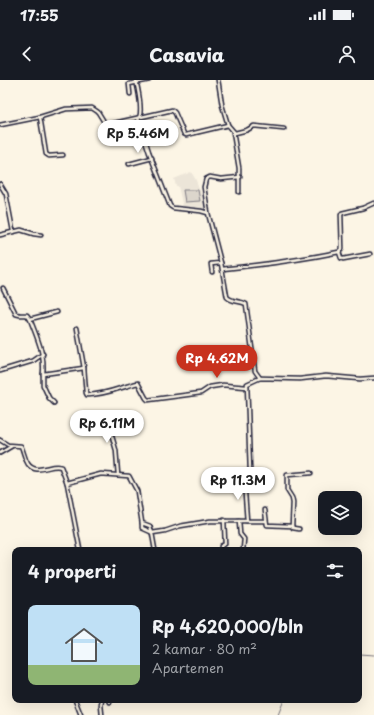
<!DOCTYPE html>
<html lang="id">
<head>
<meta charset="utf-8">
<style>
	body { margin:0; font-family:"Playpen Sans",sans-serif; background:#242831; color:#f1f3f6; height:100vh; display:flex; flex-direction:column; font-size:15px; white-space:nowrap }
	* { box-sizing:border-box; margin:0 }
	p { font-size:13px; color:#9ea1a6 }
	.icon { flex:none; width:22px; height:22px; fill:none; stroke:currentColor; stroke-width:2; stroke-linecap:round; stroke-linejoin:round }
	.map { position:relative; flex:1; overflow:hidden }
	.side { position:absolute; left:12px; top:467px; width:350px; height:156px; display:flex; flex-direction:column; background:#171b24; border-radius:8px; box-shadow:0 4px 16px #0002 }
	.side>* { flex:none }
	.controls { position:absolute; left:318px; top:411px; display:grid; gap:8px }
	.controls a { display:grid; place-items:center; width:44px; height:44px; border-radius:8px; background:#171b24; box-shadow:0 4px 16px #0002; font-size:20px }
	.price { position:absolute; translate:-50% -34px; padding:0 9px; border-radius:14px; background:#fff; color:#222; font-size:13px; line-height:26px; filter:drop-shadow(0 1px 2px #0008) }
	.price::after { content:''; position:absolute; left:50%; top:24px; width:12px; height:9px; margin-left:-6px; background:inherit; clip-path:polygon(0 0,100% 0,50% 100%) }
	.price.on { background:#c8321e; color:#fff }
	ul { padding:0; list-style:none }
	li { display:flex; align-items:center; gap:12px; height:100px; padding:0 16px }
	li span { display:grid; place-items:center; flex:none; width:112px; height:80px; border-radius:8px; color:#555 }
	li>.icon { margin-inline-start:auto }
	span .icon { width:48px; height:48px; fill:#fffc; stroke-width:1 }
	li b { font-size:17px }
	h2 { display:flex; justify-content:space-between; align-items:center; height:48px; padding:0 16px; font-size:17px }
	.status { display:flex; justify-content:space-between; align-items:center; height:28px; padding:0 20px; background:#171b24; direction:ltr }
	.status svg { height:11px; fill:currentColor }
	header { display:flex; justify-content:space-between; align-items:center; height:52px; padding:0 16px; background:#171b24; font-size:18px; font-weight:800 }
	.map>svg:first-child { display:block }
</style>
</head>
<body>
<div class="status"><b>17:55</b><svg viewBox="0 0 49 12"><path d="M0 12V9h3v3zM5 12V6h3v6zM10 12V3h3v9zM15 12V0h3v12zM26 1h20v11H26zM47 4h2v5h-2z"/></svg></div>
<header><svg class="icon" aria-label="back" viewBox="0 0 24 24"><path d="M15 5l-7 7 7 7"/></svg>Casavia<svg class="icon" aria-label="person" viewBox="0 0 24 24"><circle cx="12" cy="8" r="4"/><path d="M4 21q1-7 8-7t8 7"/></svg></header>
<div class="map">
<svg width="374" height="635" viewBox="0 0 374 635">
	<rect width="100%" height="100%" fill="#fcf5e5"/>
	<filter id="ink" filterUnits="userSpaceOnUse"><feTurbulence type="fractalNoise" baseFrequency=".025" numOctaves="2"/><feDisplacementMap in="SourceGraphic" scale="8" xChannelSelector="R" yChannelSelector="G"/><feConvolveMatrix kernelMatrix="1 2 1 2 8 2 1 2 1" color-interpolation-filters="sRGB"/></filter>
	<g filter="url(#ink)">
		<!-- built -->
		<path fill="#ece5d8" d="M191,92L196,100L198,107L202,113L206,130L184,128L181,126L182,123L178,106H176L174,99Z"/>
		<!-- green -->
		<path fill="#dcd6cc" stroke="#7f7c84" d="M183,110H198L200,121L185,122Z"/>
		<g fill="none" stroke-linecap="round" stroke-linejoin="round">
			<!-- stream -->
			<g stroke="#78757e" stroke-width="1">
				<path d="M359,574L374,575"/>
				<path d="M278,635L284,620"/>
			</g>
			<defs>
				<g id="street">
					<path d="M136,0C138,9 143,30 139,38"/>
					<path d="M218,0L222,25L228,45"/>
					<path d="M130,14L129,4L149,0"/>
					<path d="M40,37L46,74L49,76L63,75"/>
					<path d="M138,38L149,72L170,126L173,128L201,131L208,133L221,183L227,217C233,223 240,220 246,224L255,291L260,298"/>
					<path d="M0,45L40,37L66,29L92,28L98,32L106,45L172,30L175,33L184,54L186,55L228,45L235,53L247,50L254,46L284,49"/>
					<path d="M233,52L239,88V112"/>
					<path d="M129,84L152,78"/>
					<path d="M0,104L6,114L13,151"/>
					<path d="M208,133L204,107L206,99L210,97L221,99L240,97"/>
					<path d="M0,155L21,150L34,154L41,155"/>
					<path d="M339,172L341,178L343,179L370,174"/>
					<path d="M222,189C261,185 300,180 339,172L342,169L341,135L342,133L363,128L374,123"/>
					<path d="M212,192L211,184L221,183"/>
					<path d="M3,208L16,234L20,235H27L30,239C37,258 45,273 43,294L84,288L86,313L87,315C106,315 121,307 138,303L146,318L148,320L201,313L210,307L223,305L247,307"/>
					<path d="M30,239L57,232"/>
					<path d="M77,248L84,288"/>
					<path d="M0,291L33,281L43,274"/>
					<path d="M43,294V305L49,318L54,323"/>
					<path d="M0,360L8,365L21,366C24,372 24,378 28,384C37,396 51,383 61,387L67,403L80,470"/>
					<path d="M0,373L12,366"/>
					<path d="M118,395L116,370L111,353L120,344"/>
					<path d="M67,403L101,394L129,396L137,411L142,443L150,446L152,453"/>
					<path d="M265,430L267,445L292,446L293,448L299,449"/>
					<path d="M239,441L240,454L244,459L243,470"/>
					<path d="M247,441L244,400L250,390L247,304L260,298L300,299L326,296L360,299L374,298"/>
					<path d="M142,443V448L151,452"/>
					<path d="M292,446L293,423L292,418L287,410V395L311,393"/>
					<path d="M155,470L152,453L165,451L180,446L210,441H265"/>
					<path d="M221,470V466L225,464L224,440"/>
					<path d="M75,620L81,635"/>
					<path d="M102,620L101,625L102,635"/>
					<path d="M109,620L110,622"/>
				</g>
			</defs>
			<!-- street casing -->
			<use href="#street" stroke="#22223b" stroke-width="5.5"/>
			<!-- street -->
			<use href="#street" stroke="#fcf5e5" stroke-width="2.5"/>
		</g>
	</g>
</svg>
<div class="controls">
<a><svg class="icon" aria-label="layers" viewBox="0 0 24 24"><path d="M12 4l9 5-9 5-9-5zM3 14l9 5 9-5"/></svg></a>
</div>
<b class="price" style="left:138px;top:74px">Rp 5.46M</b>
<b class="price on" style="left:217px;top:299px">Rp 4.62M</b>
<b class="price" style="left:107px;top:364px">Rp 6.11M</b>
<b class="price" style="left:238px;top:421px">Rp 11.3M</b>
<section class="side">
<h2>4 properti<svg class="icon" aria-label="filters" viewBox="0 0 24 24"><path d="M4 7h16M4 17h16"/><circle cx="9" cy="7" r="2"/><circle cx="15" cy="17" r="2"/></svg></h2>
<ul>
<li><span style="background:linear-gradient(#bfe0f5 75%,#8fb573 0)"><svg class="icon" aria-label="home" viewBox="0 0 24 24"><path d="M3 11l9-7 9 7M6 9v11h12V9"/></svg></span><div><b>Rp 4,620,000/bln</b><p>2 kamar · 80 m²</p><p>Apartemen</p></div></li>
</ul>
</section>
</div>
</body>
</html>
